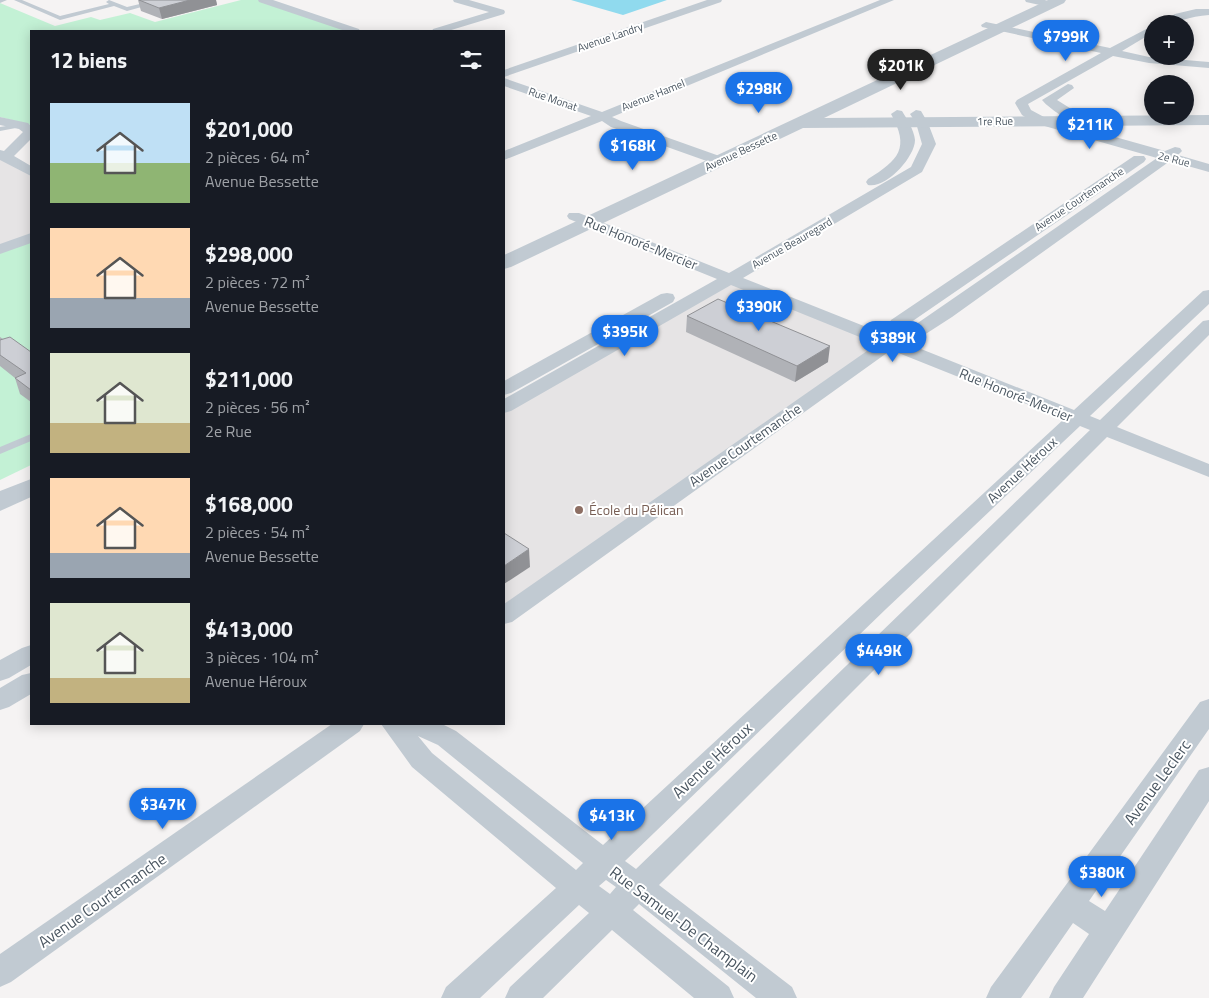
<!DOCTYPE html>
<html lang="fr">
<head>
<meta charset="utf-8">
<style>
	body { margin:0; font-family:"Titillium Web",sans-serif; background:#20242c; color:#f1f3f6; height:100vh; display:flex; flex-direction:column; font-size:19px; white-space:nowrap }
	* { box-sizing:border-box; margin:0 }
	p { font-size:16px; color:#9ea1a6 }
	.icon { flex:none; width:28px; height:28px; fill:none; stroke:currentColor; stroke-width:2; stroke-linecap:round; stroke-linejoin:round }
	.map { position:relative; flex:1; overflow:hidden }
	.side { position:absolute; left:30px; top:30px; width:475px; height:695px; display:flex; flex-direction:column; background:#171b24; border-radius:0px; box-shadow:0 2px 12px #0003 }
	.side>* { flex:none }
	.tools { position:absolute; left:1144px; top:15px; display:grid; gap:10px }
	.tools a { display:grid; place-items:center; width:50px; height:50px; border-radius:50%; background:#171b24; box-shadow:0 2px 12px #0003; font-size:25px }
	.price { position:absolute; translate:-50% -42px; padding:0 11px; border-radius:18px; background:#1a73e8; color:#fff; font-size:16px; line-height:32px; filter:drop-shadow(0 1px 2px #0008) }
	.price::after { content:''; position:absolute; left:50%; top:30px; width:15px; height:11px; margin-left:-8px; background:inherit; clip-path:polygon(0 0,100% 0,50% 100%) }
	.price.on { background:#222; color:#fff }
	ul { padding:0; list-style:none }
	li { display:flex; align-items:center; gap:15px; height:125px; padding:0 20px }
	li span { display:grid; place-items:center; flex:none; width:140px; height:100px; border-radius:0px; color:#555 }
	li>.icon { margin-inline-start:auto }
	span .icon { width:60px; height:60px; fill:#fffc; stroke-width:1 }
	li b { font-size:21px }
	h2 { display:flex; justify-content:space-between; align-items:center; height:60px; padding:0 20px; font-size:21px }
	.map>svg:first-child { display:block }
</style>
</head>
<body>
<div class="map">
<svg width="1209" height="998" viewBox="0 0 1209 998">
	<rect width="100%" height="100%" fill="#f5f3f3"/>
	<!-- education -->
	<g fill="#e6e4e5">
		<path d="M0,155L31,173V238L0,249Z"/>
		<path d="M730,279L888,344L504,616V404Z"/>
	</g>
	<!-- green -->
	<g fill="#c3f1d5">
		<path d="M241,0H260L353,31H31V125L0,117V3L55,26L91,17L100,20L130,13L155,22Z"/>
		<path d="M31,241V465L0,480V252Z"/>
	</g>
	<!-- water -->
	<path fill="#90daee" d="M571,0H667L623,15Z"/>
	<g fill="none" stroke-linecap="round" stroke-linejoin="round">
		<!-- service -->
		<g fill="#c1cad2" fill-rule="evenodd">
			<path d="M14,0H22L60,16L109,4L106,2L109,0L127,7L157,0H167L127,11L114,6L60,20Z"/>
			<path d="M19,124L21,125V127L0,131V127Z"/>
			<path d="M31,434V441L0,454V447Z"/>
		</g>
		<!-- minor -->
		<g fill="#c1cad2" fill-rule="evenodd">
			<path d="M0,0H7L0,3Z"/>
			<path d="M258,0H273L359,29L360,31H345L259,2Z"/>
			<path d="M453,0H469L504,10L505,12L504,14L448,31H432L433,29L489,12L454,2Z"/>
			<path d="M707,0H722L721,2L504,77V70Z"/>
			<path d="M880,0H894L612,117L621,121L725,158L727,161L725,164H715L611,127L602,121L504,160V151L591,116L504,86V78L602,112Z"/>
			<path d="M1025,0H1045L1054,4L1049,7L1026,2Z"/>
			<path d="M1196,9H1209V15C1190,16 1175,24 1157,24L1175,14Z"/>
			<path d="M986,22L1110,48L1152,26V33L1122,51L1149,57L1209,62V68L1149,63L1113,56L1028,104L1031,110L1044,117L1165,151L1175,147L1180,148L1182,151L1178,155L1209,164V172L1170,161L952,317L921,337L906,343L1074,410L1203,291L1209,290V304L1090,416L1100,420L1203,321L1209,320V335L1117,427L1209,464V477L1107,437L659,885L792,987L797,998H756L639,904L633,910L729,987L734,998H694L612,930L543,998H505L510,987L589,913L579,905L480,998H441L446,987L556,888L412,767L381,724H442L456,731L603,845L1064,419L891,350L512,622L504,624V604L877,344L731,285L511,411L504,413V399L717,279L569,219L567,216L569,213H579L729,273L911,167L922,144L916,123L910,114L916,110L921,111L928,123L936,144L922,172L743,278L884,334L891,320L1134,156H1144L1146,159L1144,162L904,327L902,332L909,329L1157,158L1034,123L1022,115L1015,103L1017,100L1101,53L982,27L981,25ZM1080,426L1090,430L636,869L625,861L886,609ZM418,736L438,745L583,863L576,870L432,753ZM606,880L616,887L610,894L599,886Z"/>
			<path d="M1068,84L1072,85L1074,88L1057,100L1097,125L1096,128C1082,131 1050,110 1042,100Z"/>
			<path d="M897,110L902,111C907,119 914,130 915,140C915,157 886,189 868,185L866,182L868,179C899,160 910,148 891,114Z"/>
			<path d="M0,117L28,123L31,126V139L14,156L31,166V176L0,160V150L4,151L23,132L19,129L0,125Z"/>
			<path d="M31,233V243L0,254V244Z"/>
			<path d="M667,293L673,294L675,298L673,302L511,393L504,395V381L661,294Z"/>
			<path d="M31,645V665L9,678L0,681V660L22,648Z"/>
			<path d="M31,673V694L9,707L0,710V688L22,675Z"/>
			<path d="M1209,699V729L1089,901L1105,911L1199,770L1209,767V801L1083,998H1049L1054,987L1089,934L1073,923L1021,998H986L991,987L1200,702Z"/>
			<path d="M332,724H364L360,731L11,982L0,987V954Z"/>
		</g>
		<!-- tertiary -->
		<g fill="#c1cad2" fill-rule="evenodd">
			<path d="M1048,0H1066L1064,3L824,118L1209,115V125L803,128L511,267L504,269V255Z"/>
			<path d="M31,479V497L0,511V491Z"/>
		</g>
	</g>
	<!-- wall -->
	<g fill="#b0b2b7">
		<path d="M138,0H216L217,5L162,19L141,11Z"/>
		<path d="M687,316L828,362L795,382L686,332Z"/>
		<path d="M0,337L3,339L31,352V402L20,394L15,378L0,366Z"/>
	</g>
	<!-- shaded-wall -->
	<g fill="#909195">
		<path d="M190,0H216L217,5L162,19L159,8Z"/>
		<path d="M830,346L828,362L795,382L797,366Z"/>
		<path d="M529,549L530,567L504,584V566Z"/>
	</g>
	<!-- building -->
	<g fill="#cdcfd5" stroke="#909195">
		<path d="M139,0H190L159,8Z"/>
		<path d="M718,299L830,346L797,366L687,316Z"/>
		<path d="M10,337L31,352V390L15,378L26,373L0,355V340Z"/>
		<path d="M504,533L529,549L504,566Z"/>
	</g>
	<!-- markers -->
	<circle fill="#8d6e63" stroke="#fff" stroke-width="2" cx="579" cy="510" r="5"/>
	<g text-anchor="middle" stroke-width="4" stroke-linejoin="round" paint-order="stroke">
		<!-- far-street labels -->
		<g font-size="11" fill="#4a5661" stroke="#fff">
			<text transform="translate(610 37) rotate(-19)" y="4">Avenue Landry</text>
			<text transform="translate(653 95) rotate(-22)" y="4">Avenue Hamel</text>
			<text transform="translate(553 99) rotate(19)" y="4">Rue Monat</text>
			<text transform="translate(995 121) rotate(-1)" y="4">1re Rue</text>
			<text transform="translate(741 151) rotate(-25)" y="4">Avenue Bessette</text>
			<text transform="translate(1174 159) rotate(15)" y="4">2e Rue</text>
			<text transform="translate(1079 199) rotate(-34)" y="4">Avenue Courtemanche</text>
			<text transform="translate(792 243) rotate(-30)" y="4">Avenue Beauregard</text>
		</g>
		<!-- street labels -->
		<g font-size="14" fill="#4a5661" stroke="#fff">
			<text transform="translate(641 243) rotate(22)" y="5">Rue Honoré-Mercier</text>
			<text transform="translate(1016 395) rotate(22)" y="5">Rue Honoré-Mercier</text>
			<text transform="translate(745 445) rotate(-35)" y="5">Avenue Courtemanche</text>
			<text transform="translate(1022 470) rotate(-43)" y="5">Avenue Héroux</text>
		</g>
		<!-- education labels -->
		<g font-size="14" fill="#785e54" stroke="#fff" text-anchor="start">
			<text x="589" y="515">École du Pélican</text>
		</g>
		<!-- near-street labels -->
		<g font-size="16" fill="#4a5661" stroke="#fff">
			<text transform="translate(712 760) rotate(-43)" y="6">Avenue Héroux</text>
			<text transform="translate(1157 782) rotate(-54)" y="6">Avenue Leclerc</text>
			<text transform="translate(102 900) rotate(-35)" y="6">Avenue Courtemanche</text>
			<text transform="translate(684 924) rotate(37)" y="6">Rue Samuel-De Champlain</text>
		</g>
	</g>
</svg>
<div class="tools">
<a>+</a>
<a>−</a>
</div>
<b class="price" style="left:1066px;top:62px">$799K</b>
<b class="price on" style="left:901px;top:91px">$201K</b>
<b class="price" style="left:759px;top:114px">$298K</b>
<b class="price" style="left:1090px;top:150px">$211K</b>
<b class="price" style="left:633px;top:171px">$168K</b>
<b class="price" style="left:759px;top:332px">$390K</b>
<b class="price" style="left:625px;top:357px">$395K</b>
<b class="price" style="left:893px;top:363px">$389K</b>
<b class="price" style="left:879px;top:676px">$449K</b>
<b class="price" style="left:163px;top:830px">$347K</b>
<b class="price" style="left:612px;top:841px">$413K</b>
<b class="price" style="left:1102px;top:898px">$380K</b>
<section class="side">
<h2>12 biens<svg class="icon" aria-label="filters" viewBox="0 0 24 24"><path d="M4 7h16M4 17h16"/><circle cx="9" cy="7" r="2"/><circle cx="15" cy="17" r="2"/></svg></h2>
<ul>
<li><span style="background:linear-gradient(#bfe0f5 60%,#8fb573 0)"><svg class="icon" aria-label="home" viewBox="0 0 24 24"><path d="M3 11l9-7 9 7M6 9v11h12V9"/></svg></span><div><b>$201,000</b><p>2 pièces · 64 m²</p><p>Avenue Bessette</p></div></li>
<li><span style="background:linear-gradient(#ffd9b3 70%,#9aa5b1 0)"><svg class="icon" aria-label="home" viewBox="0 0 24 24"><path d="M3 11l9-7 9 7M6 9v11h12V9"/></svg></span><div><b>$298,000</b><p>2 pièces · 72 m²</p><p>Avenue Bessette</p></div></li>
<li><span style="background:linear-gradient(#dfe7d0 70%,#c2b280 0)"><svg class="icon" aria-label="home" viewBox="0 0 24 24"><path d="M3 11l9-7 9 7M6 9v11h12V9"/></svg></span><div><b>$211,000</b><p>2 pièces · 56 m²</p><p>2e Rue</p></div></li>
<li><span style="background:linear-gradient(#ffd9b3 75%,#9aa5b1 0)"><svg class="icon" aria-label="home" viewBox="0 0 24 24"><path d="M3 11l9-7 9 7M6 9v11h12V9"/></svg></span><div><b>$168,000</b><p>2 pièces · 54 m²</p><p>Avenue Bessette</p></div></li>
<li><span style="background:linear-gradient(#dfe7d0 75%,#c2b280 0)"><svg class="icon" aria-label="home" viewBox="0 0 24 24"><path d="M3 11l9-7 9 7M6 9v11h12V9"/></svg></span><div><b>$413,000</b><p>3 pièces · 104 m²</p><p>Avenue Héroux</p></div></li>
</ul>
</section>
</div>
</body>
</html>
